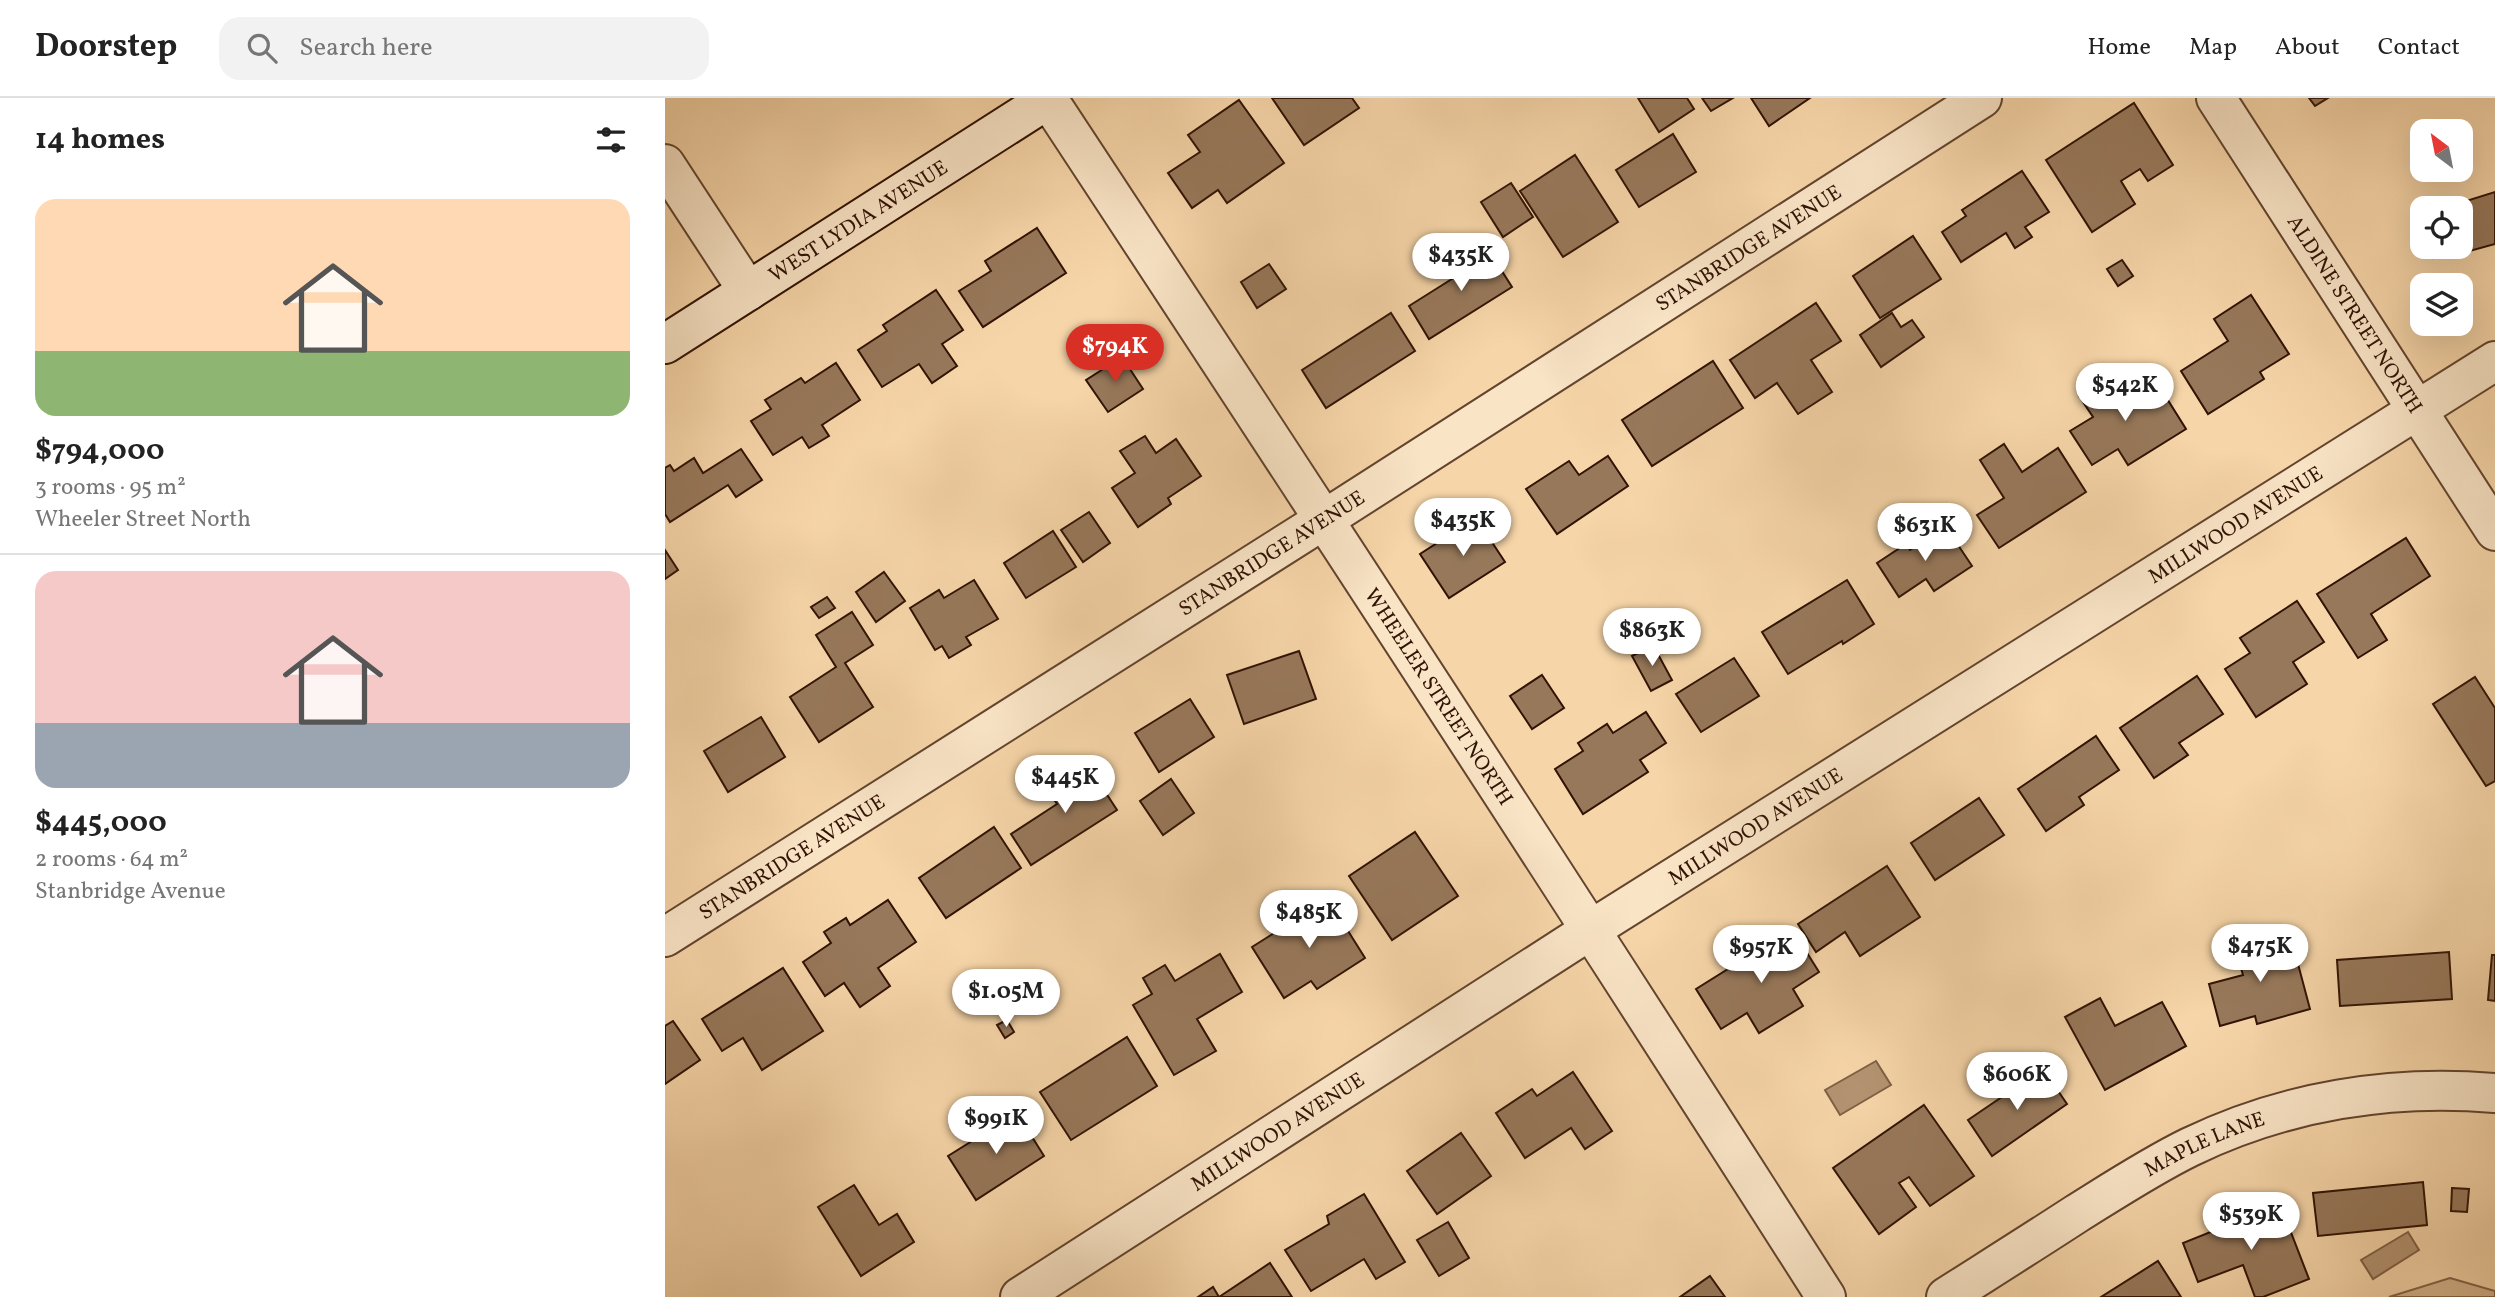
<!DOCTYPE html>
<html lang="en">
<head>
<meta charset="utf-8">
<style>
	body { margin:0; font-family:Vollkorn,serif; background:#f2f2f2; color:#222; height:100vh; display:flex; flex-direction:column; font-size:26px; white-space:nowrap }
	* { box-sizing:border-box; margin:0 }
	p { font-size:23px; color:#767676 }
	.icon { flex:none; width:38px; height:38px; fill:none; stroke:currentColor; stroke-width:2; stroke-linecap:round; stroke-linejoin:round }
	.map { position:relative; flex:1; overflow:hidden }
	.sheet { display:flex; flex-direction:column; background:#fff; width:665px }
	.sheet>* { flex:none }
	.needle { width:46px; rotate:328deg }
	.buttons { position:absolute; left:1745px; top:21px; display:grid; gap:14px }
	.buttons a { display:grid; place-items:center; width:63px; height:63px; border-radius:14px; background:#fff; box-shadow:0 7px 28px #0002; font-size:35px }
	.price { position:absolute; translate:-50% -60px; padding:0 16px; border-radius:24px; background:#fff; color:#222; font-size:23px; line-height:46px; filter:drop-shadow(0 2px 4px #0008) }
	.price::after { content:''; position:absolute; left:50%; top:42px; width:21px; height:16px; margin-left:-10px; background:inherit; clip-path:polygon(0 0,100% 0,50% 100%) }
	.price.on { background:#d93025; color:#fff }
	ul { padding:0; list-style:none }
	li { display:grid; align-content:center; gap:14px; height:371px; padding:0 35px }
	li+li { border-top:2px solid #e0e0e0 }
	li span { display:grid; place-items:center; height:217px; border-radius:21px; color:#555 }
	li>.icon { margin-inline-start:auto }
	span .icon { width:126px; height:126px; fill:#fffc; stroke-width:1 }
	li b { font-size:30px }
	h2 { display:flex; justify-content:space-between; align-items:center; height:84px; padding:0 35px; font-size:30px }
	header { display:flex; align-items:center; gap:42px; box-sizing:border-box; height:98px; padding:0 35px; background:#fff; border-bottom:2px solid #e0e0e0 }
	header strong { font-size:33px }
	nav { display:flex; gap:38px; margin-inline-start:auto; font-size:24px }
	.search { width:490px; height:63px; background:#f2f2f2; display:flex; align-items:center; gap:18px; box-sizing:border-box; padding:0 24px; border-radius:21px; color:#767676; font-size:26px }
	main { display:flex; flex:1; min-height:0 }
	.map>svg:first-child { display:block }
</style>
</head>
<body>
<header>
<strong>Doorstep</strong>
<div class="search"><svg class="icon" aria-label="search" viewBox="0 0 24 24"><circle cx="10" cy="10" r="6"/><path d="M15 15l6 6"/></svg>Search here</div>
<nav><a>Home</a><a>Map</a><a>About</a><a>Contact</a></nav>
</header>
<main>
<section class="sheet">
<h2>14 homes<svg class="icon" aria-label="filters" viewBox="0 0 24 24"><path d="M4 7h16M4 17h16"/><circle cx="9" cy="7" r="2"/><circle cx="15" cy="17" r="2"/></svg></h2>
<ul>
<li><span style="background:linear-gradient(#ffd9b3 70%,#8fb573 0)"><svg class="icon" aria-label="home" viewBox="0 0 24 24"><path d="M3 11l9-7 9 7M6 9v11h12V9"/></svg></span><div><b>$794,000</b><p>3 rooms · 95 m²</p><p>Wheeler Street North</p></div></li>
<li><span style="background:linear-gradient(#f6c9c9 70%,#9aa5b1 0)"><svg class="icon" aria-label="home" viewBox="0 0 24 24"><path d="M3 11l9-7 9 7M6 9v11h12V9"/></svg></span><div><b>$445,000</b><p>2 rooms · 64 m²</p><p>Stanbridge Avenue</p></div></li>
</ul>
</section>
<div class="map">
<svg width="1830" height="1199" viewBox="0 0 1830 1199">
	<rect width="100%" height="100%" fill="#f6d5a8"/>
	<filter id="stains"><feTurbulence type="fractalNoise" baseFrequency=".00286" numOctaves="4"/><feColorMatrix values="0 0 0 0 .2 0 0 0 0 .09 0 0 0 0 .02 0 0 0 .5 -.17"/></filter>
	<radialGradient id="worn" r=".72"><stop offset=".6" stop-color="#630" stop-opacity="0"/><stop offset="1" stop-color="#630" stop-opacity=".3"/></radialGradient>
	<!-- green -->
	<path fill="#d5b48c" stroke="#836448" stroke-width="2" d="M1785,1180L1830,1193V1199H1724Z"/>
	<!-- water -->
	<g fill="#b39371" stroke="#7f6046" stroke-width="2">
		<path d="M1757,47V72H1769L1765,76H1755L1749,68L1750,54Z"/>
		<path d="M1211,963L1226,987L1175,1017L1160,992Z"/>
		<path d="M1743,1134L1754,1152L1708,1181L1696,1162Z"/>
	</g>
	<!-- building -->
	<g fill="#97785a" stroke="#311305" stroke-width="2">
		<path d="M607,0H687L694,10L639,47Z"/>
		<path d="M973,0H1022L1029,11L994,34Z"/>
		<path d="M1037,0H1068L1046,13Z"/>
		<path d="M1086,0H1145L1104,28Z"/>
		<path d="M1644,0H1663L1650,8Z"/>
		<path d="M574,2L619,65L562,105L553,92L527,110L503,75L535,54L523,37Z"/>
		<path d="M1469,5L1508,67L1483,83L1475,71L1456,83L1470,106L1427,134L1381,62Z"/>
		<path d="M1008,36L1031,74L974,109L951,72Z"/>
		<path d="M910,57L953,124L898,159L855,93Z"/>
		<path d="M1357,73L1384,114L1360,129L1367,139L1350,150L1341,135L1296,164L1277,134L1301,118L1297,112Z"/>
		<path d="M846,85L868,119L838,139L816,104Z"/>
		<path d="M1830,94V146L1801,154V149L1768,160L1764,149H1796V110H1761L1778,105L1779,110Z"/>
		<path d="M372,130L401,175L318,229L294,193L326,173L320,163Z"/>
		<path d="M1248,138L1276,181L1215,220L1188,178Z"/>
		<path d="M821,148L847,189L764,241L744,208L790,179L785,171Z"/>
		<path d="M1457,162L1468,178L1453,188L1442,171Z"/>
		<path d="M604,166L621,191L592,210L576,184Z"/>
		<path d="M271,192L298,232L277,246L292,268L267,285L254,266L217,289L193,252L222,233L218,227Z"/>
		<path d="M1586,197L1624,256L1595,274L1599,281L1543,316L1516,273L1563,243L1549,221Z"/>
		<path d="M1151,205L1176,243L1146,262L1167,294L1133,316L1112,285L1090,300L1065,262Z"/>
		<path d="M726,215L750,253L661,310L637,272Z"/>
		<path d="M1227,215L1236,229L1247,222L1259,239L1216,269L1195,237Z"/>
		<path d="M457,259L478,291L443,314L421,282Z"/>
		<path d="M1048,263L1078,310L987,368L957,322Z"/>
		<path d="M171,265L195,302L157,327L164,338L144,350L137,339L108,357L86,323L106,311L100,302L136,280L140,285Z"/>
		<path d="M1446,279L1464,307L1494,288L1521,331L1463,367L1453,351L1427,367L1405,333L1428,319L1414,298Z"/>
		<path d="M480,338L491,355L511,341L536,378L503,400L506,406L473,429L447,390L470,375L455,353Z"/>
		<path d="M1339,346L1357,374L1393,350L1421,394L1334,450L1312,417L1339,400L1315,362Z"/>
		<path d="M76,351L97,382L71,399L63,387L5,424L0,416V370L5,367L9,373L29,360L38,375Z"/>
		<path d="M943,358L963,388L892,436L861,391L904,363L914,377Z"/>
		<path d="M424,414L445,445L418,464L396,432Z"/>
		<path d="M811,420L840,464L784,500L755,456Z"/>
		<path d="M1281,429L1307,468L1269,493L1261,481L1234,499L1212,465L1241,446L1245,452Z"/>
		<path d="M388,433L411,469L361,500L339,465Z"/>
		<path d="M1741,440L1765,478L1706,516L1722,542L1693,560L1652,496Z"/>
		<path d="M0,452L13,472L0,481Z"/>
		<path d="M219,474L240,503L211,524L191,494Z"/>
		<path d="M309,482L333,521L301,539L306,547L284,560L277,548L270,552L245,510L274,492L279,500Z"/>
		<path d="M1182,482L1209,526L1178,546L1177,543L1123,576L1097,534Z"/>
		<path d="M162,499L170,510L154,520L146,509Z"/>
		<path d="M1632,503L1659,544L1628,564L1642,586L1591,619L1560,571L1585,555L1575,540Z"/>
		<path d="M187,514L208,547L180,565L208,609L154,644L125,599L171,569L151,537Z"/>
		<path d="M988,547L1007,582L986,593L967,558Z"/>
		<path d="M634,553L651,601L579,626L562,577Z"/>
		<path d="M1069,560L1094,598L1036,634L1011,596Z"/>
		<path d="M877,577L899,610L867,631L845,598Z"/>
		<path d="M1532,578L1558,616L1514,645L1523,657L1489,680L1455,630Z"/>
		<path d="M1810,579L1830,610V683L1821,688L1768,606Z"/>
		<path d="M525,601L549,639L494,674L470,635Z"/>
		<path d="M981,614L1001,645L975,662L983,674L918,716L890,671L918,653L913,645L942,626L948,635Z"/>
		<path d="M96,619L120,659L63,694L39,653Z"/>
		<path d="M1431,638L1454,672L1414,699L1419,707L1381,733L1353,691Z"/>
		<path d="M422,666L452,712L366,767L346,736L392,706L383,692Z"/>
		<path d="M506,681L529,715L498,737L475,703Z"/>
		<path d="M1314,700L1339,737L1270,782L1246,745Z"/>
		<path d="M329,729L356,770L281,820L254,780Z"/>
		<path d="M750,734L793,798L727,842L684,778Z"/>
		<path d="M1222,768L1255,819L1195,858L1180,834L1151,854L1133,826Z"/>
		<path d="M663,801L700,860L652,891L646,883L619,900L587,849Z"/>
		<path d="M223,802L251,844L213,870L225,888L195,909L179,885L160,898L138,864L166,845L159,834L181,820L185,827Z"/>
		<path d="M1127,831L1154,874L1128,891L1138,908L1094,935L1082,915L1056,931L1031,891Z"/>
		<path d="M1609,832L1619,870L1633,866L1645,911L1592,926L1590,918L1555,928L1544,886L1578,877L1568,843Z"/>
		<path d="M1784,854L1787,901L1675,908L1672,862Z"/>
		<path d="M555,856L577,894L532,921L551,953L509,977L468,907L487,896L478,880L500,867L510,883Z"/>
		<path d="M1827,857H1830V903L1823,902Z"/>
		<path d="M118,870L158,933L97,972L78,940L57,953L37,921Z"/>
		<path d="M1435,900L1450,928L1497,904L1521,948L1440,992L1400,919Z"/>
		<path d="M342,922L349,934L340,940L332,927Z"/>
		<path d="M8,923L35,962L0,986V928Z"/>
		<path d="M462,939L492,988L406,1042L375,994Z"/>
		<path d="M1378,971L1402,1006L1327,1058L1303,1022Z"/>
		<path d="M908,974L947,1033L920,1051L906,1030L860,1060L831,1015L867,991L872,998Z"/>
		<path d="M1259,1007L1309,1078L1265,1108L1244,1079L1234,1085L1251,1109L1214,1136L1168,1070Z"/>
		<path d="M352,1015L379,1058L311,1102L283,1058Z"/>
		<path d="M796,1035L826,1078L772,1116L742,1073Z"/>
		<path d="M1758,1084L1762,1127L1653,1138L1648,1095Z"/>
		<path d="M189,1087L214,1127L232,1116L249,1144L196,1178L153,1109Z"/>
		<path d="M1787,1090L1804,1091L1802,1114L1786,1113Z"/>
		<path d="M699,1096L740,1164L711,1181L699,1161L646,1193L620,1152L664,1126L662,1118Z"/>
		<path d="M1615,1106L1644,1181L1598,1199H1590L1578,1167L1533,1184L1518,1145Z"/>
		<path d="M783,1124L804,1160L774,1178L752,1142Z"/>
		<path d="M1493,1163L1516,1199H1436Z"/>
		<path d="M605,1165L627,1199H533L548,1189L554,1199Z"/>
		<path d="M1045,1178L1060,1199H1015Z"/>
	</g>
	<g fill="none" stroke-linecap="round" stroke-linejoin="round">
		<defs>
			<g id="street">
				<path id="s1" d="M1551,0L1830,433"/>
				<path id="s2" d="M383,1C645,399 905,797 1161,1199"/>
				<path d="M0,66L83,193"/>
				<path id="s3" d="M0,839L660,421L1317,0"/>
				<path id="s4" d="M355,1199L927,831L1830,263"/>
				<path id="s5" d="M1281,1199C1325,1171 1368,1144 1411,1116C1448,1093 1486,1068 1525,1049C1620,1003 1726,986 1830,995"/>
			</g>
			<g id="secondary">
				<path id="s6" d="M0,246L385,0"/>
			</g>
		</defs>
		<!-- street casing -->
		<use href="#street" stroke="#62442e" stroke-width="42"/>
		<!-- secondary casing -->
		<use href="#secondary" stroke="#311305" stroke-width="42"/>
		<!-- street -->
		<use href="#street" stroke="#f9e4c6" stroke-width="38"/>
		<!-- secondary -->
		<use href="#secondary" stroke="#f9e4c6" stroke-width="38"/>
	</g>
	<g text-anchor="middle" stroke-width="5" stroke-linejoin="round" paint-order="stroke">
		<!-- street labels -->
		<g font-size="21" fill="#311305" stroke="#f9e4c6">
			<text dy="7" stroke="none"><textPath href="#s6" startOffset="229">WEST LYDIA AVENUE</textPath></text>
			<text dy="7" stroke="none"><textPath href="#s3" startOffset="1284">STANBRIDGE AVENUE</textPath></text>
			<text dy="7" stroke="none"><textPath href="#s1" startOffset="257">ALDINE STREET NORTH</textPath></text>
			<text dy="7" stroke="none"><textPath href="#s4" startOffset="1440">MILLWOOD AVENUE</textPath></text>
			<text dy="7" stroke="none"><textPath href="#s3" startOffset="718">STANBRIDGE AVENUE</textPath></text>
			<text dy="7" stroke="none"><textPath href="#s2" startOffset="714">WHEELER STREET NORTH</textPath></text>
			<text dy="7" stroke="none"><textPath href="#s4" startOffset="873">MILLWOOD AVENUE</textPath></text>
			<text dy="7" stroke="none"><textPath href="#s3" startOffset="150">STANBRIDGE AVENUE</textPath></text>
			<text dy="7" stroke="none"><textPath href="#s4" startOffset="306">MILLWOOD AVENUE</textPath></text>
			<text dy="7" stroke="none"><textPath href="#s5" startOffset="301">MAPLE LANE</textPath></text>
		</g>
	</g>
	<rect width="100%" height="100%" filter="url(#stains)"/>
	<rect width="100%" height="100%" fill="url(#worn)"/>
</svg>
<div class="buttons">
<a><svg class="needle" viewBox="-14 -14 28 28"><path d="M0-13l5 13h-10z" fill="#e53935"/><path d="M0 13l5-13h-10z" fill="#767676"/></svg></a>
<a><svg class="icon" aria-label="locate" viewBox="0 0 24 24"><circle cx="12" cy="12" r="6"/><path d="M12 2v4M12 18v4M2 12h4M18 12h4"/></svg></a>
<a><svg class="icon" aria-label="layers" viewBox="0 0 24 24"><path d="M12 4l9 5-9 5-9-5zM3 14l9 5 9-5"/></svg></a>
</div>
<b class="price" style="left:796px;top:195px">$435K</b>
<b class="price on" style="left:450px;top:286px">$794K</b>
<b class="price" style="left:1460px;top:325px">$542K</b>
<b class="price" style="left:798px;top:460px">$435K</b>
<b class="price" style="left:1260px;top:465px">$631K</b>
<b class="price" style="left:987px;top:570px">$863K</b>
<b class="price" style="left:400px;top:717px">$445K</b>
<b class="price" style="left:644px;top:852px">$485K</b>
<b class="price" style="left:1595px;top:886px">$475K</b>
<b class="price" style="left:1096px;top:887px">$957K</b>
<b class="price" style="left:341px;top:931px">$1.05M</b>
<b class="price" style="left:1352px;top:1014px">$606K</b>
<b class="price" style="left:331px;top:1058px">$991K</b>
<b class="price" style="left:1586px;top:1154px">$539K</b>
</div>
</main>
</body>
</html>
